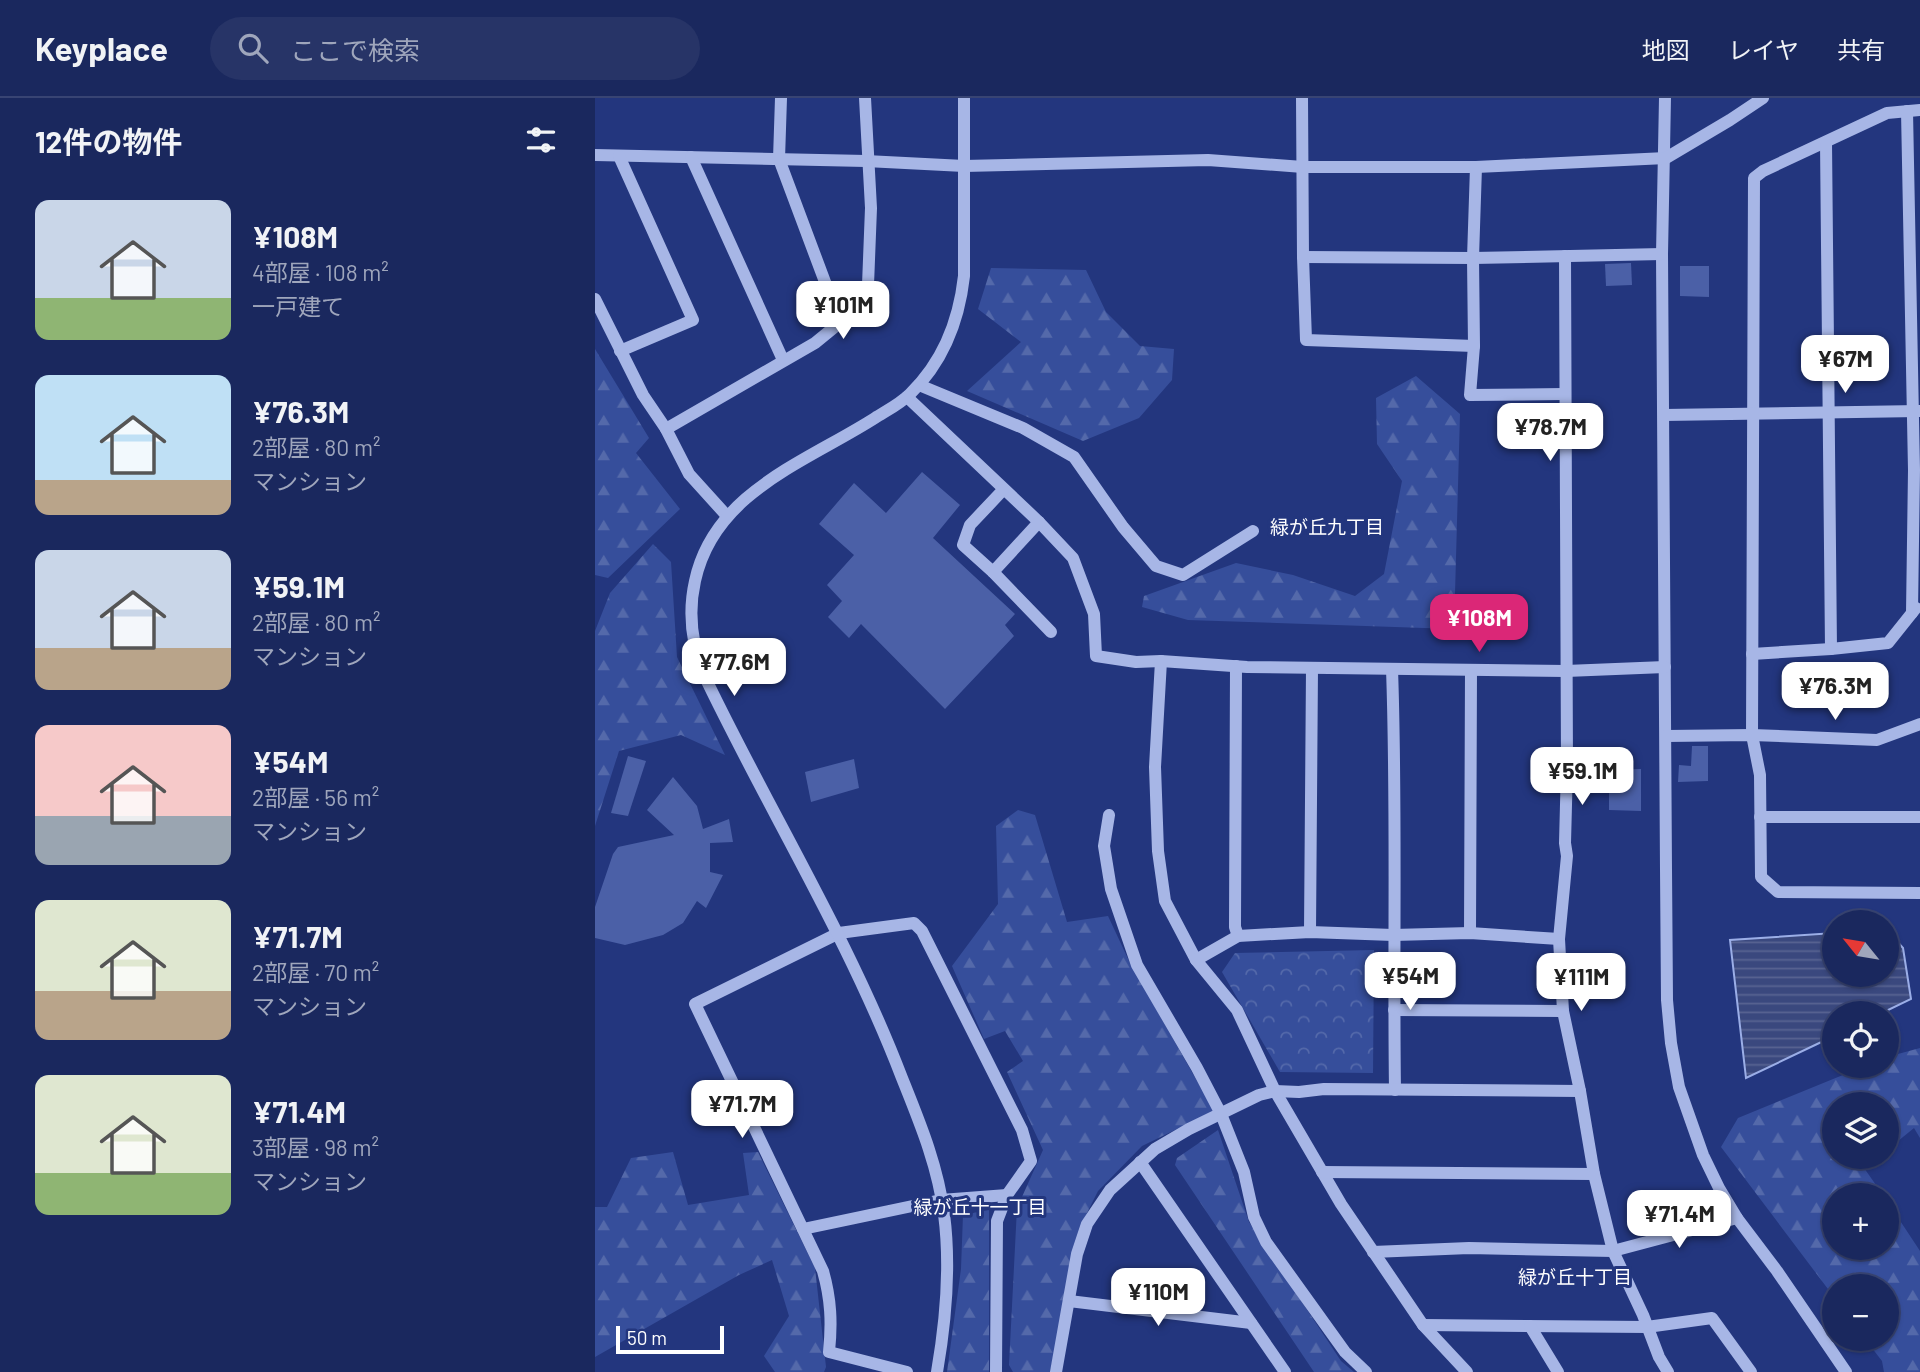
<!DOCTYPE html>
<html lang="ja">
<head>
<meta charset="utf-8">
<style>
	body { margin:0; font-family:Barlow,"Noto Sans JP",sans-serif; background:#273467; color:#f1f3f6; height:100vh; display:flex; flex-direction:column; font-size:26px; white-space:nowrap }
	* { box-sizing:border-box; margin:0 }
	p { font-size:23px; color:#9fa6bc }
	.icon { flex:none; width:38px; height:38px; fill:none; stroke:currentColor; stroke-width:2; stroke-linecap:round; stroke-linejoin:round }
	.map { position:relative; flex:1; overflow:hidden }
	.drawer { display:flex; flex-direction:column; background:#1a285e; width:595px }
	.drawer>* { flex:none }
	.needle { width:46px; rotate:300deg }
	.tools { position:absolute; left:1227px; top:812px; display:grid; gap:14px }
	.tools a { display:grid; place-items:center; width:77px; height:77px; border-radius:50%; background:#1a285e; box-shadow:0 2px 5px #0004,0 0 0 2px #384473; font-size:35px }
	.scale { position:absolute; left:21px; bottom:18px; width:108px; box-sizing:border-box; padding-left:7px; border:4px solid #fff; border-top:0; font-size:19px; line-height:24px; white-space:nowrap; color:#fff; -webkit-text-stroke:5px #23367e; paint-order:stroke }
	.price { position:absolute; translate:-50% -60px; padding:0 16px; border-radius:14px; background:#fff; color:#222; font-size:23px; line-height:46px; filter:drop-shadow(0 2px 4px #0008) }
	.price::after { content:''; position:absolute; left:50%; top:42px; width:21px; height:16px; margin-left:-10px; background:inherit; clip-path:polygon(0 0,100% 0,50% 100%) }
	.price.active { background:#db2777; color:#fff }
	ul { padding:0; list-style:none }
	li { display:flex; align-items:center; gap:21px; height:175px; padding:0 35px }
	li span { display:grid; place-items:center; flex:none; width:196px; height:140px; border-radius:14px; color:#555 }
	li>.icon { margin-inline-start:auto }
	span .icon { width:84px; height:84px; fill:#fffc; stroke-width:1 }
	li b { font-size:30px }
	h2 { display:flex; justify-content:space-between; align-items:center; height:84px; padding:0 35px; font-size:30px }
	header { display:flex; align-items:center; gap:42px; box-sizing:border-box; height:98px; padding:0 35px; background:#1a285e; border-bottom:2px solid #384473 }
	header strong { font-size:33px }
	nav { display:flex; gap:38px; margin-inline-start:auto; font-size:24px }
	.search { width:490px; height:63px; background:#273467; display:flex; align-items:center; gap:18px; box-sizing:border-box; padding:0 24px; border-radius:38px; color:#9fa6bc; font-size:26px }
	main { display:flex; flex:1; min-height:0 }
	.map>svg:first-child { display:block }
</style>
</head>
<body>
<header>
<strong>Keyplace</strong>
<div class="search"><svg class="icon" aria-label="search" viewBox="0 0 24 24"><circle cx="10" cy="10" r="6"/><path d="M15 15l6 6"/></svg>ここで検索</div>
<nav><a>地図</a><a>レイヤ</a><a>共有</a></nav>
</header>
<main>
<section class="drawer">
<h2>12件の物件<svg class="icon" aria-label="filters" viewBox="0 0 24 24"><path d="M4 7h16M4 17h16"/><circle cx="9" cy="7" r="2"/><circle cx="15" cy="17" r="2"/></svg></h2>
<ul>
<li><span style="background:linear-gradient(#c9d6e8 70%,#8fb573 0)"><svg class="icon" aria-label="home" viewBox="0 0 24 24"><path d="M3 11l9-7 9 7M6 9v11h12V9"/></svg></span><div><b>¥108M</b><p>4部屋 · 108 m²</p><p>一戸建て</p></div></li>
<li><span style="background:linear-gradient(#bfe0f5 75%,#b9a48a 0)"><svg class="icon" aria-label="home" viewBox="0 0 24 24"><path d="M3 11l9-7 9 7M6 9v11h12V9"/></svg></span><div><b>¥76.3M</b><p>2部屋 · 80 m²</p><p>マンション</p></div></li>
<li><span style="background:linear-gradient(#c9d6e8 70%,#b9a48a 0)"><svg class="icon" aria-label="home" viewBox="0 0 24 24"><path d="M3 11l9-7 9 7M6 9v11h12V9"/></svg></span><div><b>¥59.1M</b><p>2部屋 · 80 m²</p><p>マンション</p></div></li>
<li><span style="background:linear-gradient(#f6c9c9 65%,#9aa5b1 0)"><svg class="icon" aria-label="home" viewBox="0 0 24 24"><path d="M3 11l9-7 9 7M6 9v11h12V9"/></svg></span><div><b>¥54M</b><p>2部屋 · 56 m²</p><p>マンション</p></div></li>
<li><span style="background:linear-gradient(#dfe7d0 65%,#b9a48a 0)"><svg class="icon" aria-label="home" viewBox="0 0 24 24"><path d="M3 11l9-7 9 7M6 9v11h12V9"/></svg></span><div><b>¥71.7M</b><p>2部屋 · 70 m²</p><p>マンション</p></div></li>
<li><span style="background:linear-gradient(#dfe7d0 70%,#8fb573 0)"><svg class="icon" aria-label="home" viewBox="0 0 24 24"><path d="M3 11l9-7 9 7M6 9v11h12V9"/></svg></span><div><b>¥71.4M</b><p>3部屋 · 98 m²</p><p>マンション</p></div></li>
</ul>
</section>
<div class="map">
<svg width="1325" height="1274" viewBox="0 0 1325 1274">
	<defs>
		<pattern id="forest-firs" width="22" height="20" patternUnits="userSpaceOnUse" patternTransform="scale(1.75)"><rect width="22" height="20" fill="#364e9b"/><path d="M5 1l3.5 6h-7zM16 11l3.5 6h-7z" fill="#5469aa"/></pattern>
		<pattern id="park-crowns" width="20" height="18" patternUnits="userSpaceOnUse" patternTransform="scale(1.75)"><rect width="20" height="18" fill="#364e9b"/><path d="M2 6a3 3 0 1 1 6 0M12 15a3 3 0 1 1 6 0" fill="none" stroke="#5469aa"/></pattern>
		<pattern id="water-rules" width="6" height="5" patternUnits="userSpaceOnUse" patternTransform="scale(1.75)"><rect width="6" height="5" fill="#3a487e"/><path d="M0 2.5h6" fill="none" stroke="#586391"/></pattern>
	</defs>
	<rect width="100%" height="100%" fill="#23367e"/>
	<!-- forest -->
	<g fill="url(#forest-firs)">
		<path d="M396,170L491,172L511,214L545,248L579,251L577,282L544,320L488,343L372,293L426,244L383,211Z"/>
		<path d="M0,251L54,340L41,355L85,411L13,480L0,477Z"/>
		<path d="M821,278L865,316L859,531L593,522L547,509L549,498L641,465L698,477L760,498L789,476L807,383L782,346L781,300Z"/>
		<path d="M58,446L76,464L82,559L130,657L86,637L24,653L0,728V533L15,495Z"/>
		<path d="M423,712L440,717L472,824L513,818L535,865L619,1013L547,1048L503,1093L486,1127L455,1274H418L414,1267L422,1110L448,1052L412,974L428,963L410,933L389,941L357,868L403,806L401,728Z"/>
		<path d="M1325,950V1040L1319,1030L1292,1052V1006H1239V1059H1283L1269,1070L1288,1097H1239V1150H1292V1103L1325,1153V1274H1289L1287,1263L1270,1241H1292V1188H1239V1199L1126,1049L1143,1020L1270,968H1292V959Z"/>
		<path d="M623,1032L654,1124L746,1263L759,1274H719L580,1067L582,1060Z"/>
		<path d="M78,1054L93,1107L154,1097L148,1055L163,1054L220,1170L231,1269L229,1274H180L169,1258L194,1218L177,1162L144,1177L0,1259V1109H12L36,1060Z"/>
		<path d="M394,1112V1274H352L366,1171L368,1117Z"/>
	</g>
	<!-- park -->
	<path fill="url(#park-crowns)" d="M779,852L778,975L685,974L627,874L640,855Z"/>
	<!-- water -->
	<path fill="url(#water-rules)" stroke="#9baee7" stroke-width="2" d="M1292,832L1308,850L1316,901L1287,915H1239V938L1151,980L1135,842L1239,835V877H1292Z"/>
	<!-- building -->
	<g fill="#4b60a7">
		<path d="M1036,165L1037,187L1011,188L1010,166Z"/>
		<path d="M1085,168H1114V199L1085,198Z"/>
		<path d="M327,374L365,407L338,440L420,516L410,527L419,538L350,611L266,526L254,540L233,519L247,503L232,487L259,457L224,426L259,385L291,415Z"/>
		<path d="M1097,648H1113V683L1083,684L1084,667L1096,668Z"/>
		<path d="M33,658L51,663L33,718L16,715Z"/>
		<path d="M259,661L264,690L216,704L210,674Z"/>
		<path d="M1046,671V713L1014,712V672Z"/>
		<path d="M78,679L102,708L108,731L134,721L138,744L115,745V774L128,777L111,810L102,803L88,825L68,837L30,847L0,840V809L18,756L23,749L79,737L52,712Z"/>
	</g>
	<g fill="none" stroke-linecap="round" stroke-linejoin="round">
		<!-- minor -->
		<g stroke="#a7b6e6" stroke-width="12">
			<path d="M186,0L184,61L245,224"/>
			<path d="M707,0L708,159L711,242L879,248"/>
			<path d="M1070,0L1067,156L1071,771L1072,902L1076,945L1084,989L1108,1057L1124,1090L1142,1120L1182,1173L1251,1274"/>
			<path d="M1325,12L1292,15L1168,73L1159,80L1157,637L1165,677L1166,779L1183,794L1325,795"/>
			<path d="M1312,13L1319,372L1317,515"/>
			<path d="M1231,44L1236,551"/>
			<path d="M0,57L271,63L369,68L613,62L708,69H881L1071,60L1135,22L1168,0"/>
			<path d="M24,58L98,222L25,253"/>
			<path d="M96,59L188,262"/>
			<path d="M881,69L878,160L1067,156"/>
			<path d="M970,158L972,668L970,745L972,758L964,841L968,913L985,993L999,1076L1018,1153L1048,1217L1064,1259L1073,1274"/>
			<path d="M708,159L878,160L879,248L875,297L969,296"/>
			<path d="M0,201L48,297L71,331L94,376L132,418"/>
			<path d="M324,287L428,330L479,359L528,429L561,468L588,477L658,433"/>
			<path d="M312,299L444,424L478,460L499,516L501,558L541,564L566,563L652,569L971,573L1070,569"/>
			<path d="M1069,317L1324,313"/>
			<path d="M71,331L220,245L253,218L273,187L276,110L270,0"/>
			<path d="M408,392L375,427L368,447L398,474L444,424"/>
			<path d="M398,474L456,534"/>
			<path d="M1157,556L1236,551L1293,545L1321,510"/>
			<path d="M566,563L560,669L563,753L570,803L601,862L642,912L680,993L746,1106L828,1227L872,1274"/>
			<path d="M641,568L640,829L643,838"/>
			<path d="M797,571C802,711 798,852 800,992"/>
			<path d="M1071,638L1157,637L1282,642L1325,626"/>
			<path d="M514,717L509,748L516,791L542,867L602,970L626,1016L649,1074L659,1119L671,1144L750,1254L771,1274"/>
			<path d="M1165,719H1325"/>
			<path d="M715,834L717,570"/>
			<path d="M875,835L876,572"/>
			<path d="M601,862L643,838L715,834L798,837L875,835L964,841"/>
			<path d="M799,912L968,913"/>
			<path d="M545,1064L690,1274"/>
			<path d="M727,1074L999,1076"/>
			<path d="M208,1131L346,1102L412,1097"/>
			<path d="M778,1154L874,1150L1018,1153L1142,1120"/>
			<path d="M474,1203L656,1225"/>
			<path d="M828,1227L1052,1229L1117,1220L1156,1274"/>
			<path d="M935,1228L963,1274"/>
			<path d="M312,1274L234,1254C237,1225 236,1201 228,1173L100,906L244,835L319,825L327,833L427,1032L436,1063L412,1097L402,1123L401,1274"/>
			<path d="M342,1274C351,1222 356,1169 349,1116C343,1068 325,1025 307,980C253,839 174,713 109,577C97,547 93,514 100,483C119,394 211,364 280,320C291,313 305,306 315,296C348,264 364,223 369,178V0"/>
			<path d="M461,1274L482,1156L492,1126L515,1092L560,1051L594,1031L664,997L680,993L704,994L729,991L985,993"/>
		</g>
	</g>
	<g text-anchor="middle" stroke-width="6" stroke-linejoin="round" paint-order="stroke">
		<!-- neighbourhood labels -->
		<g font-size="19" fill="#fff" stroke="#23367e">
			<text x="732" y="436">緑が丘九丁目</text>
			<text x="385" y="1116">緑が丘十一丁目</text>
			<text x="980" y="1186">緑が丘十丁目</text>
		</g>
	</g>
</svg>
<div class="tools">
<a><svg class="needle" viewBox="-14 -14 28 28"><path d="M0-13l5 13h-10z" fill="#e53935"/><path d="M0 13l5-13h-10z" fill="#9fa6bc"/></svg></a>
<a><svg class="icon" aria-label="locate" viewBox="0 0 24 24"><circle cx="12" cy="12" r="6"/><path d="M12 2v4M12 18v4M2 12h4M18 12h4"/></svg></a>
<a><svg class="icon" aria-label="layers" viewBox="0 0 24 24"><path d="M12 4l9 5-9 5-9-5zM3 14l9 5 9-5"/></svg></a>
<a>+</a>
<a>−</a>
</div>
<div class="scale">50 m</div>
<b class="price" style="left:248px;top:243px">¥101M</b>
<b class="price" style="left:1250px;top:297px">¥67M</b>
<b class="price" style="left:955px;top:365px">¥78.7M</b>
<b class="price active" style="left:884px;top:556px">¥108M</b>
<b class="price" style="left:139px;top:600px">¥77.6M</b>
<b class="price" style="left:1240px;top:624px">¥76.3M</b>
<b class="price" style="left:987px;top:709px">¥59.1M</b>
<b class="price" style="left:815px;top:914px">¥54M</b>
<b class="price" style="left:986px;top:915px">¥111M</b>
<b class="price" style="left:147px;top:1042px">¥71.7M</b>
<b class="price" style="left:1084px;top:1152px">¥71.4M</b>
<b class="price" style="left:563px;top:1230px">¥110M</b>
</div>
</main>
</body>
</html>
